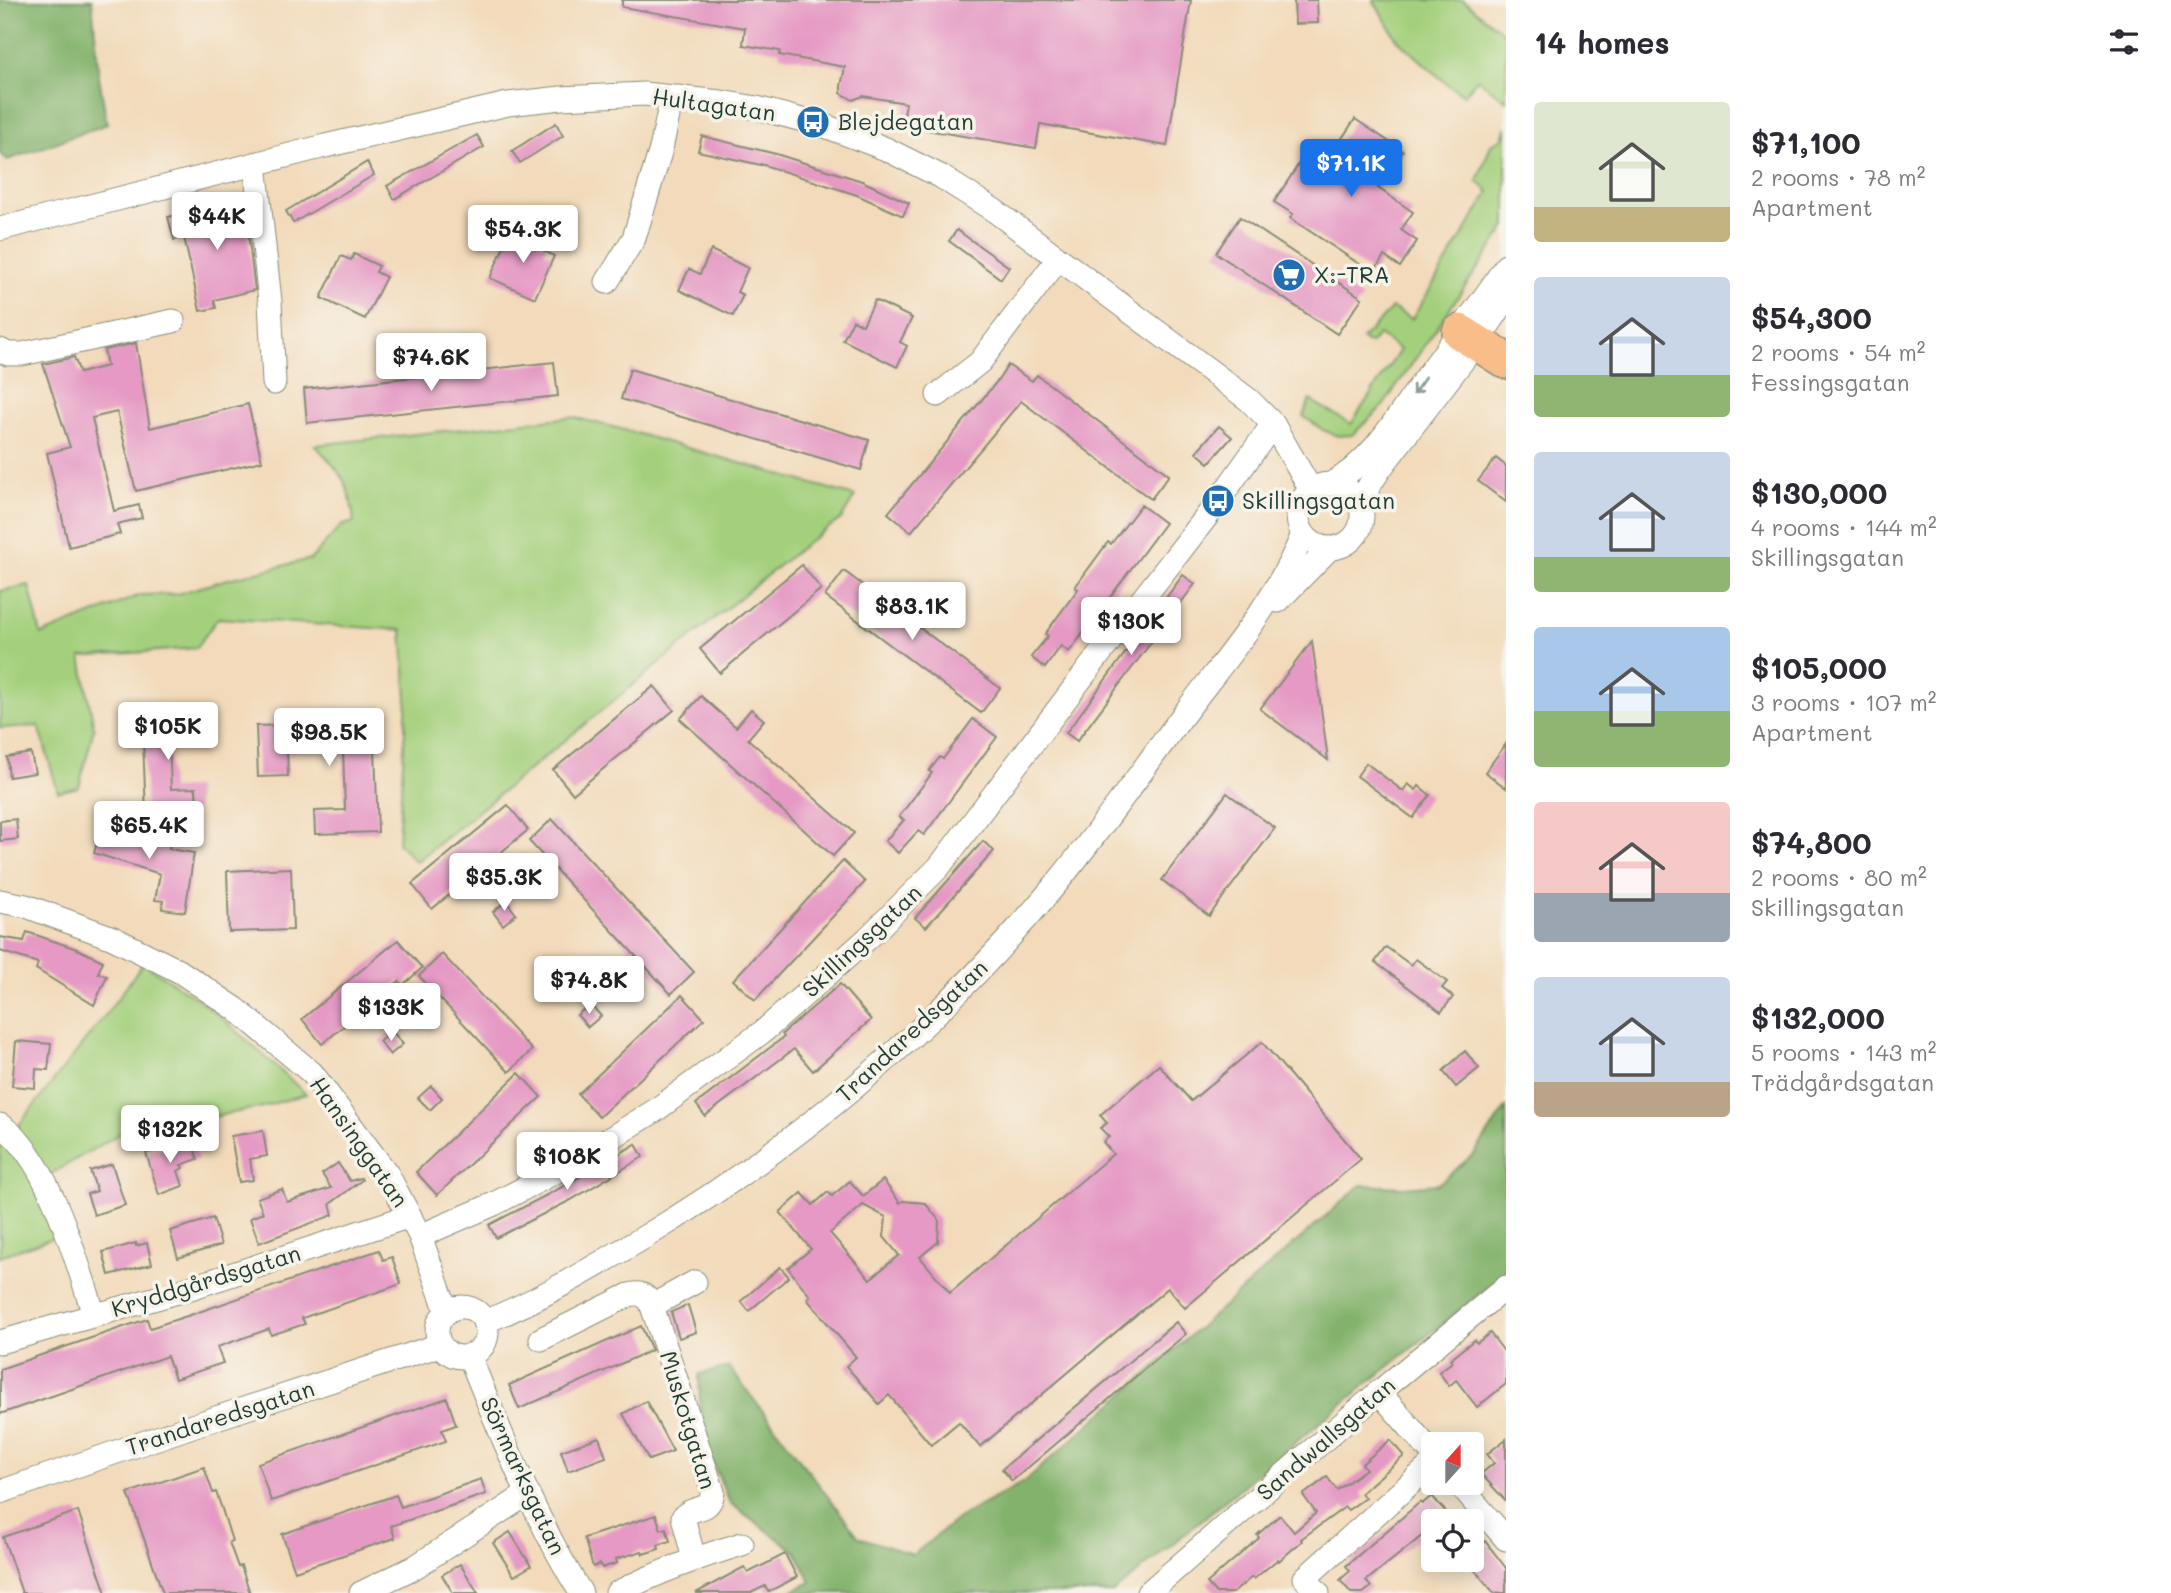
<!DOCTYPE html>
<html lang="en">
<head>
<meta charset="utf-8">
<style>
	body { margin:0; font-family:Mali,sans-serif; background:#f7f7f7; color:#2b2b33; height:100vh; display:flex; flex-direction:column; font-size:26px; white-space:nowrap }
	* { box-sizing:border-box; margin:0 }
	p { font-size:23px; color:#7c7c81 }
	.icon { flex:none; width:38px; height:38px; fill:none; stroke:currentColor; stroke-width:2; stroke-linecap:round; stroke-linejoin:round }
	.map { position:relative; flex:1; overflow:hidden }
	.sheet { display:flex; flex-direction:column; background:#fff; width:665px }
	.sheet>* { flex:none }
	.needle { width:46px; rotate:21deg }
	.controls { position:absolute; left:1421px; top:1432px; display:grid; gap:14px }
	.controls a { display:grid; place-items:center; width:63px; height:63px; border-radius:7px; background:#fff; box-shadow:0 4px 18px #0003; font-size:35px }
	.price { position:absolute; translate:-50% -60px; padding:0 16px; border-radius:7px; background:#fff; color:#222; font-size:23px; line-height:46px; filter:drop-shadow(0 2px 4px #0008) }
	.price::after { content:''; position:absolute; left:50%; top:42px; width:21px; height:16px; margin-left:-10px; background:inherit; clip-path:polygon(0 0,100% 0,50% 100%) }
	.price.selected { background:#1a73e8; color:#fff }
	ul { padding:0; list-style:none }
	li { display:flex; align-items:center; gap:21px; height:175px; padding:0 28px }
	li span { display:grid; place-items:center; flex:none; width:196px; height:140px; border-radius:7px; color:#555 }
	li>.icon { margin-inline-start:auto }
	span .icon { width:84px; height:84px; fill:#fffc; stroke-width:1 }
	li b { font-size:30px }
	h2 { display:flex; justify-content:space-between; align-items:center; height:84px; padding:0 28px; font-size:30px }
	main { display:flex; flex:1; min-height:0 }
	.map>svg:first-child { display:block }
</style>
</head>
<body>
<main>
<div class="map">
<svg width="1506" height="1593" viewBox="0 0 1506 1593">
	<rect width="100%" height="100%" fill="#f7f3e8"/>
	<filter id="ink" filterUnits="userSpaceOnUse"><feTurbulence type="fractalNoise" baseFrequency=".0143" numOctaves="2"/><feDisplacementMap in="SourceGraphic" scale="14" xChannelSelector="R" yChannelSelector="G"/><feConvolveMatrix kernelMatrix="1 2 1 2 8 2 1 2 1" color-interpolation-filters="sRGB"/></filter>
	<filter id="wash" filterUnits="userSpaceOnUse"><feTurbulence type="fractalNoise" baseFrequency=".00686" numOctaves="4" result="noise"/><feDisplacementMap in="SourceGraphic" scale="28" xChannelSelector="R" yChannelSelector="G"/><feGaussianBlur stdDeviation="1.57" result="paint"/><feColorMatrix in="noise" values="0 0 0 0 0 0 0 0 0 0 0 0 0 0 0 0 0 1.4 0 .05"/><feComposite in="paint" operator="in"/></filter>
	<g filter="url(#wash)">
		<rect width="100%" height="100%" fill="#f2daba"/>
		<!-- green -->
		<g fill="#a4d07d" stroke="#628658" stroke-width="2">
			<path d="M1373,0H1463L1506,35V101L1478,79L1464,95L1447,84L1397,39Z"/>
			<path d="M1506,126V227L1383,406L1352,435L1338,436L1323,430L1303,416L1310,400L1351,424L1400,350L1379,335L1370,344L1362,339L1392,308L1412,319L1489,192L1477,181L1491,145L1502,138Z"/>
			<path d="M572,417L621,429L855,496L841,519L808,542L416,862L398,843L407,698L402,630L218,618L196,648L81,657L94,728L79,787L58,792L39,726L0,728V591L29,585L41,635L140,595L177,594L228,579L311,559L341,526L354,522C350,483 342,473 315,445Z"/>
			<path d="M143,963L198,999L228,1023L306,1094L262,1107L217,1116H150L34,1184L53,1238L0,1256V1149L107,1013Z"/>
		</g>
		<!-- forest -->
		<g fill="#83b26c" stroke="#517850" stroke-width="2">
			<path d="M0,0H92L99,77L107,124L8,160L0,154Z"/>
			<path d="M1506,1107V1273L1363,1387L1113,1593H788L811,1582L796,1552L730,1503L701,1436L699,1374L729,1367L859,1537L913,1555L958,1518L1024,1482L1361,1185L1403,1187L1438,1184L1474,1154Z"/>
		</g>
		<g id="blocks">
			<!-- building -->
			<g fill="#e599c4" fill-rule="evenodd">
				<path d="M622,0H1191L1167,146L1040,124L1036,148L902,126L906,103L863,96L853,100L841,93V86L845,67L779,55L780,51L743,45L745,28L622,7Z"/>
				<path d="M1294,0H1317L1318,23L1295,24Z"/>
				<path d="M1355,119L1403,151L1378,188L1413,212L1401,230L1417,241L1400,267L1384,256L1373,273L1290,218L1293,214L1274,202L1308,150L1326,162Z"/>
				<path d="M556,123L563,136L520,163L512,151Z"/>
				<path d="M477,135L484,147L394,199L387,186Z"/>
				<path d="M702,136L776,154L862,181L909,203L903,216L857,195L761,164V165L698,151Z"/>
				<path d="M367,162L374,175L293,223L286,211Z"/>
				<path d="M241,201L248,233L255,290L214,300L216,308L200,311L184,237L174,240L168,217Z"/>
				<path d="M1240,217L1362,298L1337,334L1216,253Z"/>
				<path d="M957,230L1009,267L1001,279L949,241Z"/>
				<path d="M521,233L547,245L544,251L554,256L535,298L490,278L509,235L518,240Z"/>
				<path d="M711,250L748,268L737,292L743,295L733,316L679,290L689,269L700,274Z"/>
				<path d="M354,254L379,266L376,272L386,277L365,319L321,298L341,256L351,260Z"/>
				<path d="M875,300L912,318L900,342L907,346L897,367L843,340L853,320L863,325Z"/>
				<path d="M136,343L150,428L248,404L262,461L136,491L117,412L92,418L114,511L139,505L142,518L117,524L120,534L69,547L47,453L70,447L43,364L74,357L80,373L107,366L104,350Z"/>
				<path d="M554,362L558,396L307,423L304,389Z"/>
				<path d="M1008,365L1032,381L1037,375L1169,475L1151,499L1021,401L911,532L888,513L999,379Z"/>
				<path d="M630,369L869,440L861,470L621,399Z"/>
				<path d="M1219,426L1232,437L1209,463L1196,452Z"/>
				<path d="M1496,458L1506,466V502L1478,481Z"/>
				<path d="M1141,505L1165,523L1069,652L1061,646L1045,668L1031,657L1048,636L1045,634L1078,589L1075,587L1108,542L1111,544Z"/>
				<path d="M802,565L821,589L720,673L700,649Z"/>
				<path d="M844,571L1000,688L981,713L825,596Z"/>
				<path d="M1183,575L1195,584L1077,741L1066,733Z"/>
				<path d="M1312,641L1328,760L1260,709Z"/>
				<path d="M654,686L674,710L573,794L553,770Z"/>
				<path d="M701,696L736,727L751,709L764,720L748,739L854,833L833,856L680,719Z"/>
				<path d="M206,716L207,738L169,740L171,789L196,788L197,811L146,813L142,718Z"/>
				<path d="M973,719L997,737L924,835L918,831L898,853L885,841L904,820L899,817L932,773L929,771L940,757L943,759Z"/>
				<path d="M374,722L378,832L315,834L314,811L345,810L343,749L287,751L288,776L258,777L256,726Z"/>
				<path d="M1506,744V788L1485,772Z"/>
				<path d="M31,753L35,773L9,777L7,757Z"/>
				<path d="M1366,763L1403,791L1408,784L1416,790L1419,786L1430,795L1413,818L1357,776Z"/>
				<path d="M1227,793L1275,828L1209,916L1162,880Z"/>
				<path d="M508,805L528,830L432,909L412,884Z"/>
				<path d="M16,819L18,839L0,841V821Z"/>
				<path d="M102,819L159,837L157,842L170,844L169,849L194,853L185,912L162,909L163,901L155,900L160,874L94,853L97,842H95Z"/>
				<path d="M552,819L694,972L671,994L529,841Z"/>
				<path d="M983,841L994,851L926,927L915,918Z"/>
				<path d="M843,861L865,882L755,1000L733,980Z"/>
				<path d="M291,868L293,930L229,932L227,871Z"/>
				<path d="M506,901L516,914L503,925L493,912Z"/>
				<path d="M27,932L77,949L103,961L98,973L107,976L94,1005L36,969L38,963L0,951V937L24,941Z"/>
				<path d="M398,940L422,968L403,985L399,981L322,1044L302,1019Z"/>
				<path d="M1386,947L1411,965L1416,959L1447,982L1442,988L1453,997L1441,1012L1375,962Z"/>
				<path d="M442,954L532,1050L509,1072L419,976Z"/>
				<path d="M840,984L871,1020L813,1071L794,1049L705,1116L696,1104L784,1037L782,1034Z"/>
				<path d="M682,995L704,1019L599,1117L578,1094Z"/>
				<path d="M590,1004L601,1016L588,1027L577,1015Z"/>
				<path d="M392,1031L403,1044L390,1055L379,1041Z"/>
				<path d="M16,1041L51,1044L48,1070L36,1069L35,1088L12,1086Z"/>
				<path d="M1262,1042L1361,1159L1185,1308L1168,1288L980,1447L959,1422L931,1445L889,1395L879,1404L846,1366L856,1357L807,1299L810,1296L788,1268L811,1249L780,1212L802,1193L813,1205L828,1192L832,1196L850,1181L863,1196L883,1180L900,1203L903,1201L925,1203L939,1220L938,1242L920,1257L950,1293L1113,1154L1103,1142L1109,1137L1100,1128L1107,1123L1100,1115L1159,1065L1191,1101ZM863,1205L886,1217L884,1237L899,1255L870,1279L830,1233Z"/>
				<path d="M1465,1051L1479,1068L1456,1087L1443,1071Z"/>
				<path d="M519,1073L541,1097L437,1195L416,1172Z"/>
				<path d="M431,1086L442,1098L430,1110L418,1098Z"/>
				<path d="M263,1131L267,1156L250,1159L253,1180L239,1182L231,1136Z"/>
				<path d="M191,1140L198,1159L181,1165L183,1168L178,1171L183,1186L159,1195L146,1153Z"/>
				<path d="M636,1144L643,1157L571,1200L496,1238L489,1225L564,1186Z"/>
				<path d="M338,1163L350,1181L361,1178L362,1180L330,1204L333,1215L259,1243L250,1218L263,1213L257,1198L282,1189L287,1202L331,1188L322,1174Z"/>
				<path d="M112,1164L125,1205L94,1215L87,1194L97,1191L90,1171Z"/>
				<path d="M213,1218L221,1245L178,1258L170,1231Z"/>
				<path d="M136,1243V1246L147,1243L152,1264L109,1275L103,1252Z"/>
				<path d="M379,1250L383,1260L392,1257L401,1284L302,1318L305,1324L271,1335L269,1329L217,1347L223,1363L175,1379L167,1356L0,1414V1369L147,1319L150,1328L190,1315Z"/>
				<path d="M780,1267L789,1277L749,1311L741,1301Z"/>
				<path d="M688,1305L696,1332L679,1338L671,1312Z"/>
				<path d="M1176,1322L1186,1334L1012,1481L1002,1469Z"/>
				<path d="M641,1326L652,1350L519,1409L509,1385Z"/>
				<path d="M1490,1333L1506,1354V1384L1477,1407L1456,1380L1449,1386L1439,1372L1452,1362L1450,1359L1474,1340L1477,1343Z"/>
				<path d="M447,1398L456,1425L442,1430L446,1441L271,1501L258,1463Z"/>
				<path d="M646,1401L673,1451L649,1460L623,1414Z"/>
				<path d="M599,1437L606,1457L568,1471L561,1451Z"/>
				<path d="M1506,1439V1501L1481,1474L1494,1463L1487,1454Z"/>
				<path d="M1390,1440L1404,1456L1361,1493L1365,1498L1348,1510L1345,1507L1301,1539L1302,1541L1279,1561L1278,1559L1254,1579L1252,1577L1233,1593H1216L1207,1583L1259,1538L1257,1535L1280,1515L1294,1532L1316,1513L1303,1495L1327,1477L1337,1490L1366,1469L1362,1464Z"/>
				<path d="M204,1467L213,1493L216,1492L222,1509L232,1541L229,1542L238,1567L241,1566L250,1593H163L128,1493Z"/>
				<path d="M481,1479L486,1494L391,1526L395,1538L295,1571L282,1534L396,1495L401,1507Z"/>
				<path d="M1432,1496L1454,1521H1433V1527L1366,1581L1371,1587L1363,1593H1351L1340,1580L1350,1571L1346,1566L1420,1502L1422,1504Z"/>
				<path d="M78,1511L106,1593H22L3,1537Z"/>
				<path d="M656,1515L661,1530L666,1528L670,1541L658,1545L659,1549L643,1554L642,1551L616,1559L617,1563L602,1568L600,1564L593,1567L584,1538Z"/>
				<path d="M1472,1529L1484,1542L1485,1541L1506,1568V1593H1494L1472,1567Z"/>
				<path d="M510,1532L531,1566L514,1576L493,1543Z"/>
				<path d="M785,1554L797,1577L768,1592L765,1586L751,1593H696L744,1567L748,1573Z"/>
				<path d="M460,1564L478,1593H453L442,1575Z"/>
			</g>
		</g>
	</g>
	<g filter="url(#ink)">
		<use href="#blocks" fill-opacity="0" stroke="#888c77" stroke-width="2"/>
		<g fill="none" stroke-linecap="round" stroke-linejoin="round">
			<defs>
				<g id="minor">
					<path d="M255,164L270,301L274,383"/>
					<path d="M0,229L325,146L508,104L561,98L644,94L721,102L757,108L825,126L886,149L940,176L995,211L1249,400L1273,424L1311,490"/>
					<path d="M607,282L634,238L661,149L669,111L679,97"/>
					<path d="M0,350L8,354H22L173,321"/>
					<path d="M938,395L980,362L1058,259"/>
					<circle cx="1330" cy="516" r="32"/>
					<path d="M1331,484C1372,462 1397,417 1424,380C1452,342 1480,305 1506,266"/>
					<path d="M1361,506L1369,486L1380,469L1477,342L1506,299"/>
					<path d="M1278,601L1329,549"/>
					<path d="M0,901L26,906L113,938L179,971L236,1009L312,1073L388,1175L420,1236L447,1312"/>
					<path d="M0,1125C48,1155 77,1262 94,1315"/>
					<path d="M420,1236L494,1204L561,1169L656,1110L765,1030L867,939L939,867L1096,659L1211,511L1273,424"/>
					<path d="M652,1306L713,1492C709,1515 694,1504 683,1517L694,1559"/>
					<circle cx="462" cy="1332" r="25"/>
					<path d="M484,1322C540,1300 592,1268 643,1238C800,1144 939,1025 1056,884C1099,832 1138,776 1178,722C1222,662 1275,604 1303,534"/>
					<path d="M541,1339L629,1295C640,1292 647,1295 652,1306L695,1282"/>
					<path d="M0,1342L178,1292L410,1216"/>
					<path d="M469,1355C502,1437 535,1519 581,1593"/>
					<path d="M1379,1392L1433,1454"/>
					<path d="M1457,1482L1506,1539"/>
					<path d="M0,1492L201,1423L440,1345"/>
					<path d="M361,1593L415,1567L527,1494"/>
					<path d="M617,1593C657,1572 699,1557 742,1544"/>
					<path d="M1148,1593L1379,1392L1506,1287"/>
					<path d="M1318,1593L1305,1578L1433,1463"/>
				</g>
				<path id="highway" d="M1460,332L1506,361"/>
			</defs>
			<!-- minor casing -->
			<use href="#minor" stroke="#888c77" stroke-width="25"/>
			<!-- highway casing -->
			<use href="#highway" stroke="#888c77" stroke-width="38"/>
			<!-- minor -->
			<use href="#minor" stroke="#fff" stroke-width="23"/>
			<!-- highway -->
			<use href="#highway" stroke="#f8bd89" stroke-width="35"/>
		</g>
		<!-- one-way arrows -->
		<defs><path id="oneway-shaft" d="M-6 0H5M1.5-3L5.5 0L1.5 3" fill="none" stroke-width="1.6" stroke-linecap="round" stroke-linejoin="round" transform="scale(1.75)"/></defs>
		<use stroke="#8f9e9a" href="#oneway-shaft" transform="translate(1419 386) rotate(126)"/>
	</g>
	<!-- icons -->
	<defs>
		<symbol id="bus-disc" viewBox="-11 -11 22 22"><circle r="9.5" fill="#1f6fb2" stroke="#f7f3e8"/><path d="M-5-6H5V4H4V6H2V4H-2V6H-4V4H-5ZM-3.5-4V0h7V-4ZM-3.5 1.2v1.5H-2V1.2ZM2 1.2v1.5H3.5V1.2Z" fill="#fff"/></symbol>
		<symbol id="supermarket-disc" viewBox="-11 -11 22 22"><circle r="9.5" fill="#1f6fb2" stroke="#f7f3e8"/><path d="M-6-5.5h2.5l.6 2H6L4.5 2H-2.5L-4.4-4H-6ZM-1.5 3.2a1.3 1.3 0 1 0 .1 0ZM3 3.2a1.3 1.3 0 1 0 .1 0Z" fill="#fff"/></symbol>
	</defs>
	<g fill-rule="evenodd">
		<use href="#bus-disc" x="794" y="103" width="38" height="38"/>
		<use href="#supermarket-disc" x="1270" y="256" width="38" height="38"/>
		<use href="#bus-disc" x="1199" y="482" width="38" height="38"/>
	</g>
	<g text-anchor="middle" stroke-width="7" stroke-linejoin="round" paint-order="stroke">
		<!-- street labels -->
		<g font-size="23" fill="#1f3d34" stroke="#f7f3e8">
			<text transform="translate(714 105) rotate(8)" y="8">Hultagatan</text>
			<text transform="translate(862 941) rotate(-43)" y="8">Skillingsgatan</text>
			<text transform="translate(912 1031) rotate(-43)" y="8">Trandaredsgatan</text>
			<text transform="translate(359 1142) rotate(55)" y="8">Hansinggatan</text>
			<text transform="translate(206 1281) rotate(-17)" y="8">Kryddgårdsgatan</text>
			<text transform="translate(220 1418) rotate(-18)" y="8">Trandaredsgatan</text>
			<text transform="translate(688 1420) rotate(73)" y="8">Muskotgatan</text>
			<text transform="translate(1326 1439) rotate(-41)" y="8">Sandwallsgatan</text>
			<text transform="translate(523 1476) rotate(65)" y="8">Sörmarksgatan</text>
		</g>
		<!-- poi labels -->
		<g font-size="23" fill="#1f3d34" stroke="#f7f3e8" text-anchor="start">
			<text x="838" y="130">Blejdegatan</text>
			<text x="1314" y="283">X:-TRA</text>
			<text x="1242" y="509">Skillingsgatan</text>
		</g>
	</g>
</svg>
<div class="controls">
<a><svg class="needle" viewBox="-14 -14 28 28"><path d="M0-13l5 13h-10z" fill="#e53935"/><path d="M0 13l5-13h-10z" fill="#7c7c81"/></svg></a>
<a><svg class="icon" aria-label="locate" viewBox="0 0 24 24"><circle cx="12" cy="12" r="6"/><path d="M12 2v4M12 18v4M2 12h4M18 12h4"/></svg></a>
</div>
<b class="price selected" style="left:1351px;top:199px">$71.1K</b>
<b class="price" style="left:217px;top:252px">$44K</b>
<b class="price" style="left:523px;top:265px">$54.3K</b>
<b class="price" style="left:431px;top:393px">$74.6K</b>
<b class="price" style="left:912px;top:642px">$83.1K</b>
<b class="price" style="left:1131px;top:657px">$130K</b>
<b class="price" style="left:168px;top:762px">$105K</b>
<b class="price" style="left:329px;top:768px">$98.5K</b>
<b class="price" style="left:149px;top:861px">$65.4K</b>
<b class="price" style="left:504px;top:913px">$35.3K</b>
<b class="price" style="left:589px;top:1016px">$74.8K</b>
<b class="price" style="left:391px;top:1043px">$133K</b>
<b class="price" style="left:170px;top:1165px">$132K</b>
<b class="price" style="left:567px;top:1192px">$108K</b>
</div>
<section class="sheet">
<h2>14 homes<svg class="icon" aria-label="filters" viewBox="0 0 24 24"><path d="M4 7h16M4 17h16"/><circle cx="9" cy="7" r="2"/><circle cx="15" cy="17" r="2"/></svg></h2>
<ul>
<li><span style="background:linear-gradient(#dfe7d0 75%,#c2b280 0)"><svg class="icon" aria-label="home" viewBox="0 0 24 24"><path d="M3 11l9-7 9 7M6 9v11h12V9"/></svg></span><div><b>$71,100</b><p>2 rooms · 78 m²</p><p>Apartment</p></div></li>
<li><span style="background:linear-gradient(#c9d6e8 70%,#8fb573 0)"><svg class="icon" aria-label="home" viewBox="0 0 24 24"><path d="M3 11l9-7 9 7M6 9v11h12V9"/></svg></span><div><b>$54,300</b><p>2 rooms · 54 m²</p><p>Fessingsgatan</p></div></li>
<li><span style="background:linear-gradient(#c9d6e8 75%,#8fb573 0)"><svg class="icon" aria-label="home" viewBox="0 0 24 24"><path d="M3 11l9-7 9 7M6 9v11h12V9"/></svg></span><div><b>$130,000</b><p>4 rooms · 144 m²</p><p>Skillingsgatan</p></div></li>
<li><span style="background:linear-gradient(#a9c7e8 60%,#8fb573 0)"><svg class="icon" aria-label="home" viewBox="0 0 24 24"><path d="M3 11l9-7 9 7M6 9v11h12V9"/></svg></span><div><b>$105,000</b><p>3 rooms · 107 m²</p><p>Apartment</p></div></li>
<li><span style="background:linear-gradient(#f6c9c9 65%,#9aa5b1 0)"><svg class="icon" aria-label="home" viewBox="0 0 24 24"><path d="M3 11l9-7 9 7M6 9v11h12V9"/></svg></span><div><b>$74,800</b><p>2 rooms · 80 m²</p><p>Skillingsgatan</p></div></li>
<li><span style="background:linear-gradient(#c9d6e8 75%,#b9a48a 0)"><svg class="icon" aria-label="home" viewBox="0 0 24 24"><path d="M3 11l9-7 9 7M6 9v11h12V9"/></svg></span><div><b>$132,000</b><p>5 rooms · 143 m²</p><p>Trädgårdsgatan</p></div></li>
</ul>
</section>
</main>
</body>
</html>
